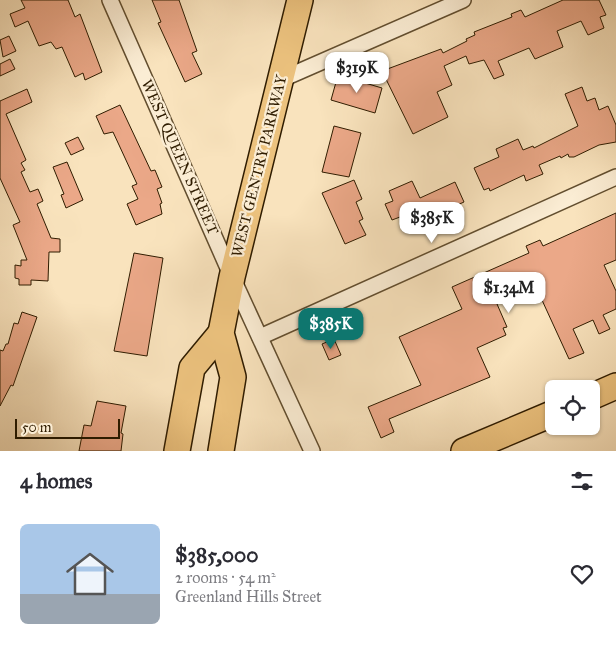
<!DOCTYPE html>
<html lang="en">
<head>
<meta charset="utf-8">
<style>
	body { margin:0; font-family:"IM FELL Great Primer",serif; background:#f7f7f7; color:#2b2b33; height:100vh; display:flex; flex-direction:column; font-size:19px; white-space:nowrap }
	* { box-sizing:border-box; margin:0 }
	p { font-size:16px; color:#7c7c81 }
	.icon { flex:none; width:28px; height:28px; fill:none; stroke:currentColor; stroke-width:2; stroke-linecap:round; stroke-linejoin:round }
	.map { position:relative; height:451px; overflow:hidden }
	.details { display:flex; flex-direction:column; background:#fff; flex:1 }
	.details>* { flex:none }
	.controls { position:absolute; left:545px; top:380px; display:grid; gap:10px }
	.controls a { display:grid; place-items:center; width:55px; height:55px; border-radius:8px; background:#fff; box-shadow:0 1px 4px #0004; font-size:25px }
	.scale { position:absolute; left:15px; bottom:12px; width:105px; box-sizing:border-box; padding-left:5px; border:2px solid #2f1c00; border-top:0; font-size:14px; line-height:18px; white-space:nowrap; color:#2f1c00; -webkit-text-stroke:4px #fbedd4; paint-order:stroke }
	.price { position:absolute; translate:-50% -42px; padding:0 11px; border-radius:10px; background:#fff; color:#222; font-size:16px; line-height:32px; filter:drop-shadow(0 1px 2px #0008) }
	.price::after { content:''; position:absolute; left:50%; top:30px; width:15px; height:11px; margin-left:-8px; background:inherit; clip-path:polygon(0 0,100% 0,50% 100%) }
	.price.active { background:#0f766e; color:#fff }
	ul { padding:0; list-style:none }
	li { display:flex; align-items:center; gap:15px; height:125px; padding:0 20px }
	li+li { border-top:1px solid #e1e1e2 }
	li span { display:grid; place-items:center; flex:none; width:140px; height:100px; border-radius:8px; color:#555 }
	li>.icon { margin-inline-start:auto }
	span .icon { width:60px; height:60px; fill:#fffc; stroke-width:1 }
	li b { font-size:21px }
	h2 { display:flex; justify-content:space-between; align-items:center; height:60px; padding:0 20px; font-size:21px }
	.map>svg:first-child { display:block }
</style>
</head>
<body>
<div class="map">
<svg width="616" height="451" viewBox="0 0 616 451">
	<rect width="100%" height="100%" fill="#f9e3bd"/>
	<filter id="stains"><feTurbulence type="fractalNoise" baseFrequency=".004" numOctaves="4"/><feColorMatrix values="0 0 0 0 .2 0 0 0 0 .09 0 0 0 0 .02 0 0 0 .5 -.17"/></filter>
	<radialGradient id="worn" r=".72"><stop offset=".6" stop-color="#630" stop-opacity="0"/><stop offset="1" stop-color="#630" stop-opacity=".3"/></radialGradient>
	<!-- building -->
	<g fill="#eba888" stroke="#2f1c00">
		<path d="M21,0H68L75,17L80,14L102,72L85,80L83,73L75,77L62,47L56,49L51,42L39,46L28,21L15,27L10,14L25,8Z"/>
		<path d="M152,0H179L197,51L192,53L202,74L185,82L158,23L161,22Z"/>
		<path d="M563,0H599L606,15L600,17L604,28L588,35L581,21L557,31L563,47L535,59L529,48L498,61L504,75L494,79L484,60L469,64L466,56L444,66L452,85L437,92L448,117L413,134L382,71L441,49L443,53L467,41L466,39L475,35L474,32L512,17L511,14L521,10L525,17Z"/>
		<path d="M9,36L16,51L3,57L0,40Z"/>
		<path d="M10,59L15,69L0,76V64Z"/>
		<path d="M338,75L382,88L375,113L331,100Z"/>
		<path d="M582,87L587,101L595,98L599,110L608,106L616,125V142L599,145L574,157H569L568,154L561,158L560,156L539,165L543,174L526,181L524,175L490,191L489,188L484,190L474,168L499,157L496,149L518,139L523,150L533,146L534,148L578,126L565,94Z"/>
		<path d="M27,89L32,102L6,114L26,160L21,163L25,170L21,172L30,192L38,189L43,201L37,204L51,238L60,239V252H49L48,281L31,280V285H19V279L15,278V265L21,266V260H27L13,225L20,222L0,178V101Z"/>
		<path d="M120,105L151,171L155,170L162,187L157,189L162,203L160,204L162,214L136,225L127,204L138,199L132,186L137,184L113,132L104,134L96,116Z"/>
		<path d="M334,126L361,133L349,177L322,172Z"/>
		<path d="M78,137L84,149L71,155L65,143Z"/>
		<path d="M67,162L83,200L66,208L61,195L64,194L53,167Z"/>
		<path d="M354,180L362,199L356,202L363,219L359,221L366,235L345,244L322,193Z"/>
		<path d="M412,181L420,198L455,182L464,202L455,206L456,210L446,214L441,211L404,226L400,217L392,220L385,204L393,201L389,191Z"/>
		<path d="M616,213V260L604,265L616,291V309L603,315L610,329L599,334L593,320L573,329L584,353L569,359L536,287L497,304L507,327L503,328L506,335L477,348L490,377L389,419L394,432L381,438L368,407L421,385L399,337L462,309L452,287L529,253L526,246L540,240L543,246Z"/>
		<path d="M134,253L163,258L147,356L114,351Z"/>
		<path d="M22,312L37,317L13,386L11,385L0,406V350L3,351L6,344H8L14,323L18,324Z"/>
		<path d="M334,339L341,355L329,360L322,344Z"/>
		<path d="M97,401L126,406L121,433L123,434L121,451H79L84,425L91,426Z"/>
	</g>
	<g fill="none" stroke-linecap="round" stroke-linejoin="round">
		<defs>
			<g id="street">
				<path d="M110,0L232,277L312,451"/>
				<path d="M280,80L463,0"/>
				<path d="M260,337L616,177"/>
			</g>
			<g id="primary">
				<path d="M591,397L616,386"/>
				<path d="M177,451L192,368L221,333"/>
				<path d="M221,451L233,377L221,333L232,277L300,0"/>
				<path d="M464,451L554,413"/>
			</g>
		</defs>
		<!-- street casing -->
		<use href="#street" stroke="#624e2f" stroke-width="18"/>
		<!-- primary casing -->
		<use href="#primary" stroke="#2f1c00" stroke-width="28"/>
		<!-- street -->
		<use href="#street" stroke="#fbedd4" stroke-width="15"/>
		<!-- primary -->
		<use href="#primary" stroke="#ecc27e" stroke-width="25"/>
	</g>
	<g text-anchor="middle" stroke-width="4.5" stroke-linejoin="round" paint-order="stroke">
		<!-- street labels -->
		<g font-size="15" fill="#2f1c00" stroke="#fbedd4">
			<text transform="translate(180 157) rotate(66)" y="5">WEST QUEEN STREET</text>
			<text transform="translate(259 166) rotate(-76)" y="5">WEST GENTRY PARKWAY</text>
		</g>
	</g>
	<rect width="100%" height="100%" filter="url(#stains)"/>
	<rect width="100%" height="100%" fill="url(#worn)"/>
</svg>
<div class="controls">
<a><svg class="icon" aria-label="locate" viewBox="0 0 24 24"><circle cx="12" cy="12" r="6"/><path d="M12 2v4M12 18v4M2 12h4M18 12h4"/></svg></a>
</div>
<div class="scale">50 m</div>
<b class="price" style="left:357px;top:94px">$319K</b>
<b class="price" style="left:432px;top:244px">$385K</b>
<b class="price" style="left:509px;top:314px">$1.34M</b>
<b class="price active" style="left:331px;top:350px">$385K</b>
</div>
<section class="details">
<h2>4 homes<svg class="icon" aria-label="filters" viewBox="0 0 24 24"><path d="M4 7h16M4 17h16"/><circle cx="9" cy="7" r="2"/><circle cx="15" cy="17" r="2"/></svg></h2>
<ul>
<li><span style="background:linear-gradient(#a9c7e8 70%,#9aa5b1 0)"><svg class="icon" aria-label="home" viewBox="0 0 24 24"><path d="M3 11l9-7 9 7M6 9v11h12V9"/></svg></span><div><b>$385,000</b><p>2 rooms · 54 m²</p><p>Greenland Hills Street</p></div><svg class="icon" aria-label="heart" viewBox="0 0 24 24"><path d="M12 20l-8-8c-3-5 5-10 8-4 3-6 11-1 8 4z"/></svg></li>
</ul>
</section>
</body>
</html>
